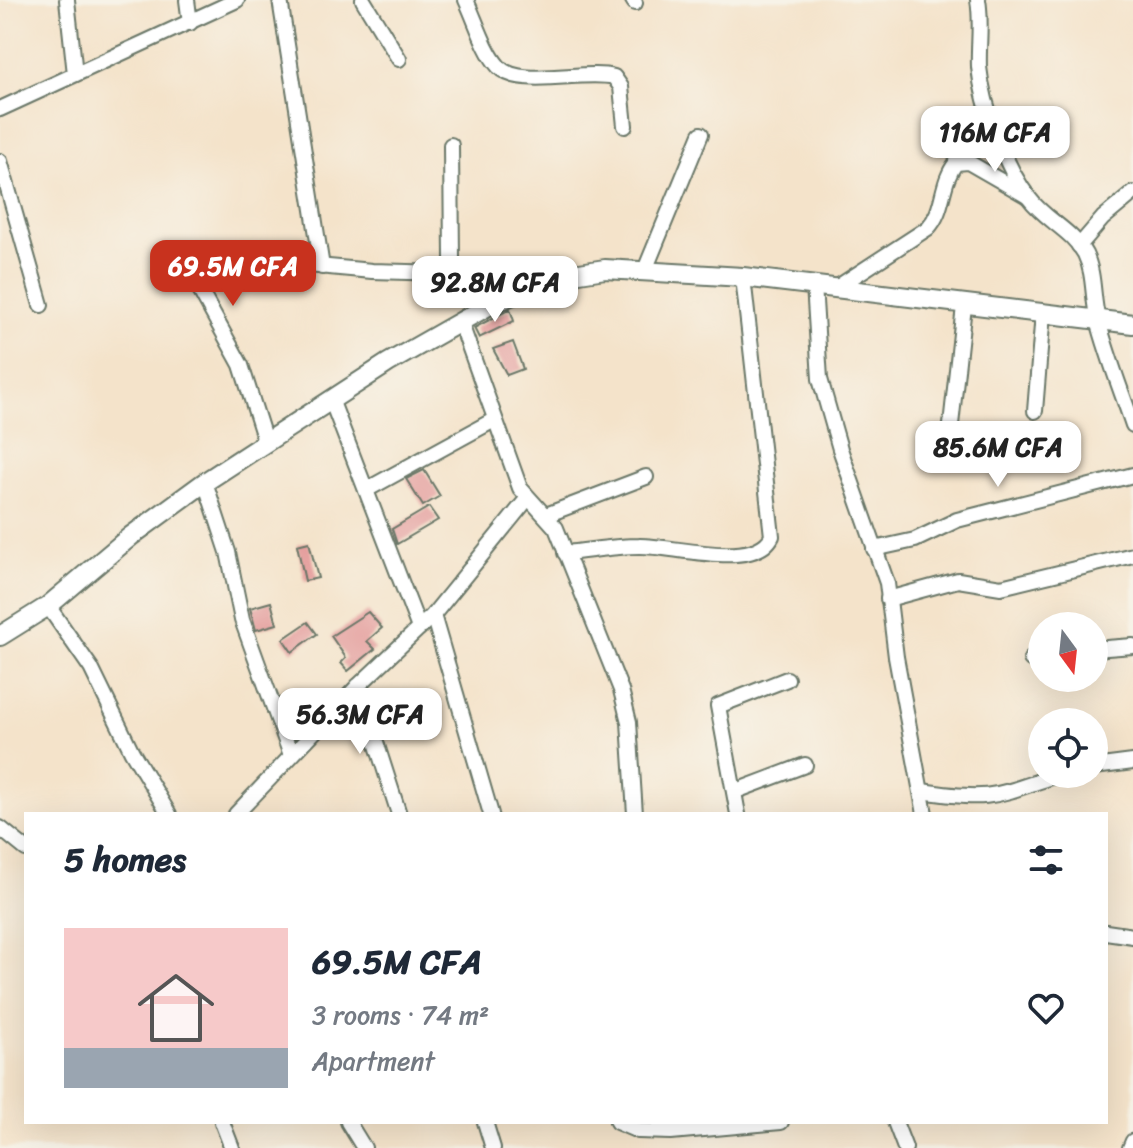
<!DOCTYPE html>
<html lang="en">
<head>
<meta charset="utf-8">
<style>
	body { margin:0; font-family:Sriracha,sans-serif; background:#f2f2f3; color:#1f2937; height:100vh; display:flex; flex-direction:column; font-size:30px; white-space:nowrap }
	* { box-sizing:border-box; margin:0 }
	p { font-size:26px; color:#747a83 }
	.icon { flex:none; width:44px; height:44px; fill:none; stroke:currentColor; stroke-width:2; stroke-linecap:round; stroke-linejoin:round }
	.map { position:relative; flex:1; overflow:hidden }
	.side { position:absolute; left:24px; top:812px; width:1084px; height:312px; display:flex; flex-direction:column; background:#fff; border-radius:0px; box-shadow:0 8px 32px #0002 }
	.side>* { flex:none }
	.needle { width:52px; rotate:165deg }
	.fabs { position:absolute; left:1028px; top:612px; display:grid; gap:16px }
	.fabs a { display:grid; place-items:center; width:80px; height:80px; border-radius:50%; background:#fff; box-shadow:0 8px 32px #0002; font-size:40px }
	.price { position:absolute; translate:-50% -68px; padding:0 18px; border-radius:16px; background:#fff; color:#222; font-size:26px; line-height:52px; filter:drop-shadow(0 2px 4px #0008) }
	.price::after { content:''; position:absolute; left:50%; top:48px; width:24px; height:18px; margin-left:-12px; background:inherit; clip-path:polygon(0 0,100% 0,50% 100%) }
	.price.on { background:#c8321e; color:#fff }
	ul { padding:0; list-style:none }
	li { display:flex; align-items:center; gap:24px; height:200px; padding:0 40px }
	li span { display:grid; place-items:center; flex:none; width:224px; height:160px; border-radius:0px; color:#555 }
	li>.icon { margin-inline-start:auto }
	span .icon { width:96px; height:96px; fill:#fffc; stroke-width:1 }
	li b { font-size:34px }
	h2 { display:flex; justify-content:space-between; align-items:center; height:96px; padding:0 40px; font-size:34px }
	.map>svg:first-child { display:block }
</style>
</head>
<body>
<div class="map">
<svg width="1133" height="1148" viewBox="0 0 1133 1148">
	<rect width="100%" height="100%" fill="#f7f3e8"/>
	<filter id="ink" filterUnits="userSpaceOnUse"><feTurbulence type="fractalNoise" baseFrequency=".0125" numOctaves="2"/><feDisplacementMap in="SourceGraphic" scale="16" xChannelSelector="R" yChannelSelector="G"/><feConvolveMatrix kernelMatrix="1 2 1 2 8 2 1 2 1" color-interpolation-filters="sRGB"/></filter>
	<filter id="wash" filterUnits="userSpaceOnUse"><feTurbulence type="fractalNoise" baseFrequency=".006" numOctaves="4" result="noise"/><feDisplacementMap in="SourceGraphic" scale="32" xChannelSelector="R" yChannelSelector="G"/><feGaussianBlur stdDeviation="1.8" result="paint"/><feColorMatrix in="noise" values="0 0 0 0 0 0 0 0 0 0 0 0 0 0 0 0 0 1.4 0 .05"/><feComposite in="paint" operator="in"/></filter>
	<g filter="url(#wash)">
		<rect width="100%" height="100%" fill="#f4e3ca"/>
		<g id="blocks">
			<!-- building -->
			<g fill="#e49c9b">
				<path d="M510,309L514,321L479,338L474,328Z"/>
				<path d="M513,342L523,369L507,375L493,349Z"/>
				<path d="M424,470L440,496L423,506L406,479Z"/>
				<path d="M429,507L438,520L397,544L392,529Z"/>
				<path d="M309,542L318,578L305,581L297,545Z"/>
				<path d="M271,602L277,624L256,630L250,608Z"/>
				<path d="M368,612L382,628L367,641L375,649L348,671L341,663L346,658L331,636Z"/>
				<path d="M308,622L317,634L292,652L283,639Z"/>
			</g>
		</g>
	</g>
	<g filter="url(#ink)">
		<use href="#blocks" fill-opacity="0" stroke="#6a7768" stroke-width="2"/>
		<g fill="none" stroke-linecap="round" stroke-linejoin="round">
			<defs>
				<g id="minor">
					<path d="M67,0L75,74"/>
					<path d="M187,0L190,23"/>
					<path d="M280,0L322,267"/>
					<path d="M363,0L399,59"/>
					<path d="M466,0C476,21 484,50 499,67C520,89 585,69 614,77L621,87L625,126"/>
					<path d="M633,0L635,3"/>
					<path d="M978,0C982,22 978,45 979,67C983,106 1005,167 1029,198C1045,220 1072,230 1085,254C1095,274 1092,298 1098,320C1107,355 1121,390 1133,425"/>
					<path d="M0,109L237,0"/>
					<path d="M0,161L41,305"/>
					<path d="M1079,246L1103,218L1133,193"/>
					<path d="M645,270L701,134"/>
					<path d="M814,285L820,379L840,449L887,583L896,657L925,814"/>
					<path d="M839,286L928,228C945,210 940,183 956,163L968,162L1027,196"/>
					<path d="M460,321L520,488L556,528L621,690L629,722L635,814"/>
					<path d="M332,402L419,628"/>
					<path d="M1035,411L1043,313"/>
					<path d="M950,434L964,306"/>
					<path d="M266,444L241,365L197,285L195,266L220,257L372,271L443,273L450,268L452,259L451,145"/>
					<path d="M205,482L228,552L242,620L291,755"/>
					<path d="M366,490L494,420"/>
					<path d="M546,515L646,477"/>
					<path d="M874,549L915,540L957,520L1133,475"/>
					<path d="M565,553C589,551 615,546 639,546C672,545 755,571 772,536L743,277"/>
					<path d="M888,599L958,580L1001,587L1133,555"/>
					<path d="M48,606L91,668L132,752L169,814"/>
					<path d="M433,615L491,814"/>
					<path d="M1094,649L1133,646"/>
					<path d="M1031,659L1042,657"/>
					<path d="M358,686L399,814"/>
					<path d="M1094,767L1133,762"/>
					<path d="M736,791L805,765"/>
					<path d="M922,791C992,802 995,796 1060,774"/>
					<path d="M236,814L358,686L433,615L527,499"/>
					<path d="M738,814L718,706L787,679"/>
					<path d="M0,828L26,849"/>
					<path d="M1106,932L1133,936"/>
					<path d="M222,1122L232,1148"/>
					<path d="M348,1122L364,1148"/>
					<path d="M485,1122L493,1148"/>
					<path d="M617,1122L638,1131L671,1132L781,1122"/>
					<path d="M895,1122L905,1148"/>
					<path d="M1130,1148L1133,1141"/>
				</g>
				<path id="tertiary" d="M0,636L48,606L131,536L205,482L388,363L490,305L554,277L605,269L743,277L1133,324"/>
			</defs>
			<!-- minor casing -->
			<use href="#minor" stroke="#6a7768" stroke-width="18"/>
			<!-- tertiary casing -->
			<use href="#tertiary" stroke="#6a7768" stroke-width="22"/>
			<!-- minor -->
			<use href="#minor" stroke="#fff" stroke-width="14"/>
			<!-- tertiary -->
			<use href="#tertiary" stroke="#fff" stroke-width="18"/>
		</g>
	</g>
</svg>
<div class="fabs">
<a><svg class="needle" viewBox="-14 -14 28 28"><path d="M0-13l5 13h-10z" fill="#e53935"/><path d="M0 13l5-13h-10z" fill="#747a83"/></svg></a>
<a><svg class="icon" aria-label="locate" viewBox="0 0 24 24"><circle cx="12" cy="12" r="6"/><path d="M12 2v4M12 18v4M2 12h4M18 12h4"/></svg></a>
</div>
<b class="price" style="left:995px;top:174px">116M CFA</b>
<b class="price on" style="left:233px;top:308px">69.5M CFA</b>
<b class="price" style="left:495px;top:324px">92.8M CFA</b>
<b class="price" style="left:998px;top:489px">85.6M CFA</b>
<b class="price" style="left:360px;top:756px">56.3M CFA</b>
<section class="side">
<h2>5 homes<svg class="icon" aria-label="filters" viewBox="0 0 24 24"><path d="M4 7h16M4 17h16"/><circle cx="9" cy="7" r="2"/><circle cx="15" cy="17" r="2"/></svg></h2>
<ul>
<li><span style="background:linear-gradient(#f6c9c9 75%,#9aa5b1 0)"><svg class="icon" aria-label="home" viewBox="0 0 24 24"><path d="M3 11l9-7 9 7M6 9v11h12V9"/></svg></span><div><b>69.5M CFA</b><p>3 rooms · 74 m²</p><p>Apartment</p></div><svg class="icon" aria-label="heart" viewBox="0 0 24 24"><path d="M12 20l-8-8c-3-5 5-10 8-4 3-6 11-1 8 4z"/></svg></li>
</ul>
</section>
</div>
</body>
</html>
